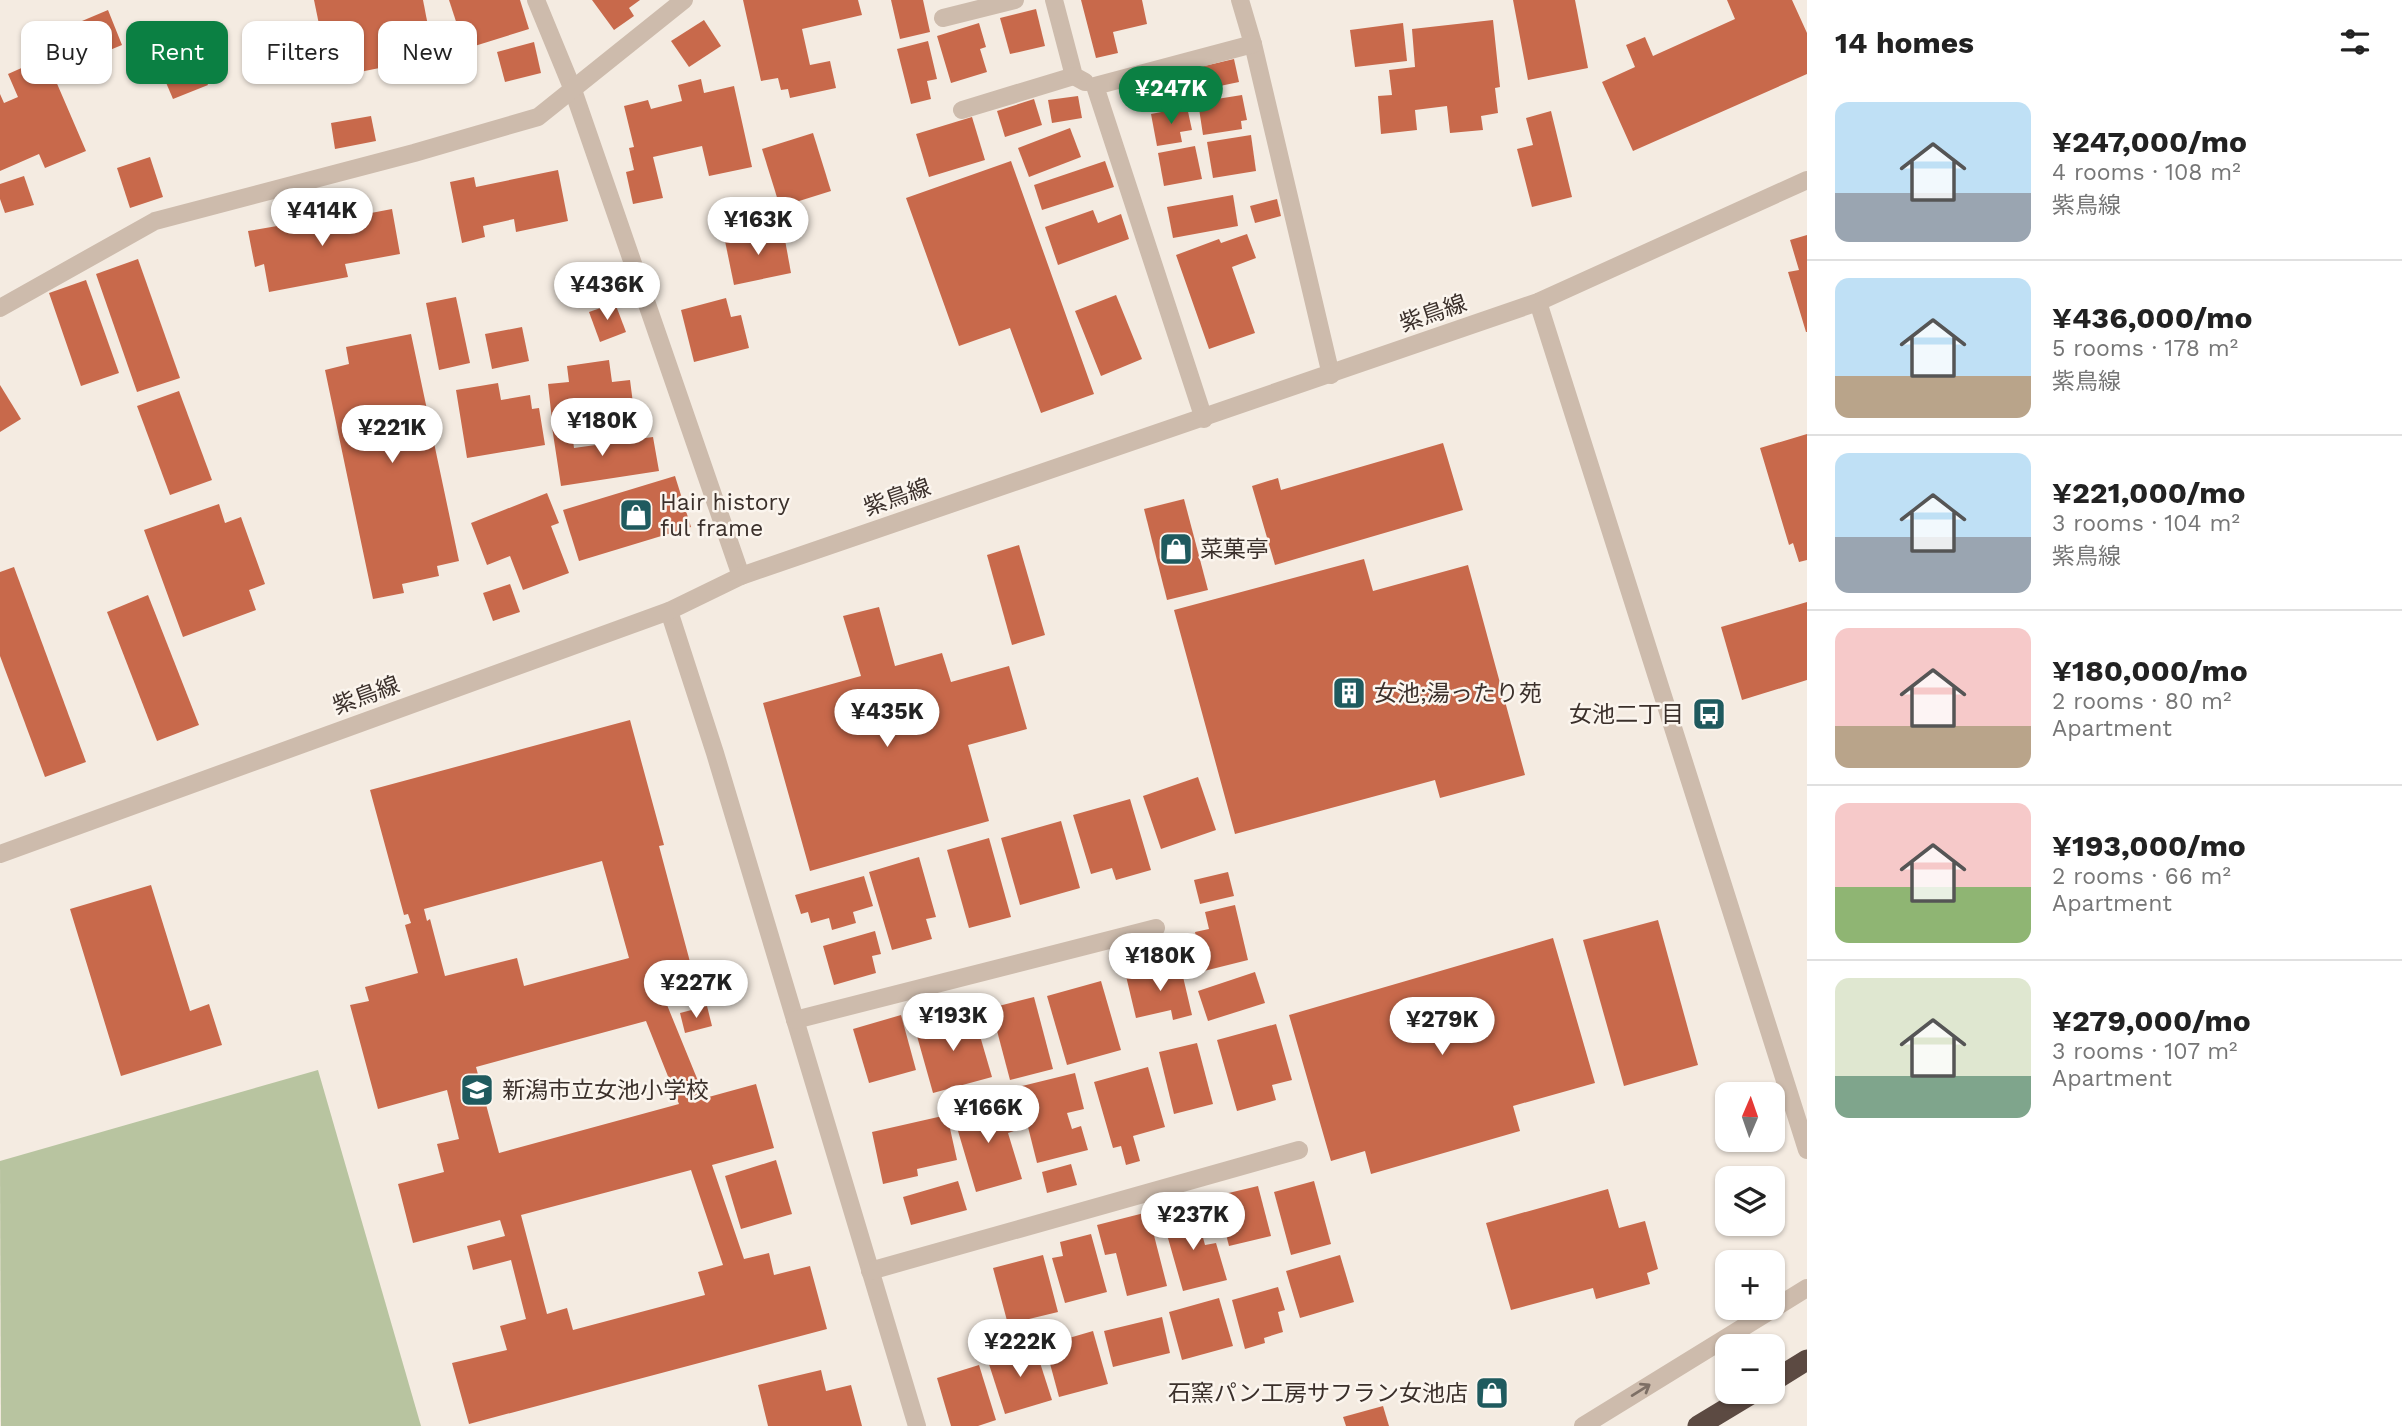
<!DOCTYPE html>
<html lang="en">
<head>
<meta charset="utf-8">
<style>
	body { margin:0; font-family:"Work Sans","Noto Sans JP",sans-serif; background:#f2f2f2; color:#222; height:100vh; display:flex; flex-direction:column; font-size:26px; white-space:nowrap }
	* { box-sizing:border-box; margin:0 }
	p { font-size:23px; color:#767676 }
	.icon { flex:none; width:38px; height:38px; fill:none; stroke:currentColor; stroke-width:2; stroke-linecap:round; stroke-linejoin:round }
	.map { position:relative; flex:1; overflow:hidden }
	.details { display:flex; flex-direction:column; background:#fff; width:595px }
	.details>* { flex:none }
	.banner { position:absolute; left:21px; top:21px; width:665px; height:63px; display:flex; gap:14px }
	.needle { width:46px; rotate:2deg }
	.controls { position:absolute; left:1715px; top:1082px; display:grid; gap:14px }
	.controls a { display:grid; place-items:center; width:70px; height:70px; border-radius:14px; background:#fff; box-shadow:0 2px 5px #0004; font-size:35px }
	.price { position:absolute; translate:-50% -60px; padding:0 16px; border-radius:24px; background:#fff; color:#222; font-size:23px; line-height:46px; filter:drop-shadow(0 2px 4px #0008) }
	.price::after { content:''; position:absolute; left:50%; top:42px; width:21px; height:16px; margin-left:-10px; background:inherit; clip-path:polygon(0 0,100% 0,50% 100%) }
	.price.active { background:#0b8043; color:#fff }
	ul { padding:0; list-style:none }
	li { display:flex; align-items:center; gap:21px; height:175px; padding:0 28px }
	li+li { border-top:2px solid #e0e0e0 }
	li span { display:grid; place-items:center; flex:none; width:196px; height:140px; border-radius:14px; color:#555 }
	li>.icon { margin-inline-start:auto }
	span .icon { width:84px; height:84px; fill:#fffc; stroke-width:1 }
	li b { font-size:30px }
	h2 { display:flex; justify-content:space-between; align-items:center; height:84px; padding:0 28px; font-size:30px }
	.chip { padding:0 24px; border-radius:14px; background:#fff; box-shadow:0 2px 5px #0004; font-size:24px; line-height:63px }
	.chip.active { background:#0b8043; color:#fff }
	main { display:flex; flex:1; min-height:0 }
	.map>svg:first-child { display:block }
</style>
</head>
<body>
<main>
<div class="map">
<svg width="1807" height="1426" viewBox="0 0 1807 1426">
	<rect width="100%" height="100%" fill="#f4ebe1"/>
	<!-- green -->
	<path fill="#b8c4a0" d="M318,1070L421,1426H1L0,1161Z"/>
	<!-- building -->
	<g fill="#c8694b" fill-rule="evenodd">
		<path d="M314,0H423L434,57L330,78Z"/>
		<path d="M449,0H520L529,29L465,49Z"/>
		<path d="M592,0H640L629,8L634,16L614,30Z"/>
		<path d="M743,0H858L862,15L802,29L810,65L830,61L836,88L790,98L788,89L781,90L778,78L761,81Z"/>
		<path d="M891,0H923L930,32L900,39Z"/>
		<path d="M1081,0H1142L1147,24L1113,32L1118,53L1096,58Z"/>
		<path d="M1513,0H1575L1588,68L1528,80Z"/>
		<path d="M1727,0H1792L1807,33V74L1633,151L1602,82L1635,67L1626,45L1645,37L1653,56L1735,19Z"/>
		<path d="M1036,9L1045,46L1010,54L1000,18Z"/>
		<path d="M108,10L122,45L71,66L56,32Z"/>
		<path d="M704,20L721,46L689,67L671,41Z"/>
		<path d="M1493,20L1500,87L1495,88L1498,113L1481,116L1483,130L1450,133L1447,106L1415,110L1417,130L1381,134L1378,96L1392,95L1389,70L1415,67L1412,29Z"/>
		<path d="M979,23L986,47L980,49L987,72L951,83L937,36Z"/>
		<path d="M1403,23L1407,61L1355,67L1350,30Z"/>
		<path d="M185,31L208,85L173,99L150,45Z"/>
		<path d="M928,41L937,79L927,81L931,99L911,104L897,49Z"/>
		<path d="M534,42L541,73L505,82L497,52Z"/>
		<path d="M1234,59L1239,82L1196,91L1191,69Z"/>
		<path d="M26,66L32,81L52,72L86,151L45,168L39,154L0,171V94L4,103L18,97L8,74Z"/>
		<path d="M1177,70L1183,95L1155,102L1150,77Z"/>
		<path d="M701,79L704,93L734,86L752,167L709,176L702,146L653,157L663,198L633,204L626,172L634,170L629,148L634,147L624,106L648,100L651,109L682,101L678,85Z"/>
		<path d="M1242,95L1247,120L1241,121L1242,129L1203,135L1198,102Z"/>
		<path d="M1078,96L1082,118L1052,123L1048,100Z"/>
		<path d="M1034,99L1042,125L1005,137L997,111Z"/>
		<path d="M1187,107L1192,130L1180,132L1182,142L1157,146L1151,114Z"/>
		<path d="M1551,111L1572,197L1532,207L1517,149L1533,145L1526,118Z"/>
		<path d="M371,116L376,141L335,149L331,123Z"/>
		<path d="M972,117L985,160L929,177L916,134Z"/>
		<path d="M1070,128L1081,157L1029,177L1018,148Z"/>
		<path d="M813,133L831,191L780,207L762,149Z"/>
		<path d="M1251,135L1256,171L1213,178L1207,142Z"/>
		<path d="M1195,146L1202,179L1164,186L1158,153Z"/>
		<path d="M150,157L163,197L130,208L117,168Z"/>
		<path d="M1011,161L1094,394L1041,413L1010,328L959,346L906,198Z"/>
		<path d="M1105,161L1114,187L1042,210L1034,185Z"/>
		<path d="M558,170L568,221L516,232L514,219L483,226L485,237L462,243L450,182L474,177L476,187Z"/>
		<path d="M24,176L34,205L5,213L0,199V184Z"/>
		<path d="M1233,195L1238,226L1173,238L1167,207Z"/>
		<path d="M1277,199L1281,216L1255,223L1250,206Z"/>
		<path d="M392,209L400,254L345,264L348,277L269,292L264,264L255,267L248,231L312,220L313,224Z"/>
		<path d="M1093,210L1098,223L1121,214L1129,239L1058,265L1045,227Z"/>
		<path d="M783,229L791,273L734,285L725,241Z"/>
		<path d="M1247,234L1256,258L1232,267L1255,333L1209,349L1176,255L1219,239L1221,243Z"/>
		<path d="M1807,235V332H1806L1788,272L1799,270L1790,240Z"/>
		<path d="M138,259L180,378L137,392L96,274Z"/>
		<path d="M86,280L119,373L81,386L49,293Z"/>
		<path d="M1116,295L1142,359L1101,376L1075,311Z"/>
		<path d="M456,297L470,363L439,370L426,303Z"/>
		<path d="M726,298L731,317L741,315L749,348L694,362L681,310Z"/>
		<path d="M615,303L626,332L600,342L589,312Z"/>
		<path d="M522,327L529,361L492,369L485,334Z"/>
		<path d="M411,334L459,561L437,566L439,576L402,584L404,593L373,599L325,370L349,364L346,347Z"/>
		<path d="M609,360L612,382L630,380L634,411L552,420L548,384L569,382L567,366Z"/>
		<path d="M498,383L501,400L530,395L532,409L539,408L545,445L467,458L456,390Z"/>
		<path d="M0,385L21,419L0,432Z"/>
		<path d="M179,391L212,480L170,495L137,406Z"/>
		<path d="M571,424L574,448L653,437L659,471L561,486L552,427Z"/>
		<path d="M1807,434V560L1799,562L1793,543L1789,545L1760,448Z"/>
		<path d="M1443,443L1463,510L1275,565L1252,486L1278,478L1281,490Z"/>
		<path d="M675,476L691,527L579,561L563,510Z"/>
		<path d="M547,493L559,523L551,526L569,573L523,590L510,556L487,565L471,523Z"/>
		<path d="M1184,499L1208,590L1167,600L1144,509Z"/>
		<path d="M219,504L225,523L241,517L265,584L249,590L256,610L183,637L144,530Z"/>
		<path d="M1019,545L1045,635L1012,645L987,555Z"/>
		<path d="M1364,559L1373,591L1468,565L1525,775L1440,798L1435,780L1235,834L1174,610Z"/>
		<path d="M14,567L86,762L45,777L0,656V572Z"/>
		<path d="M510,584L520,612L493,621L483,593Z"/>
		<path d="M148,595L199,725L157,741L107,612Z"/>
		<path d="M1807,602V680L1742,700L1721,627Z"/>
		<path d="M879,607L895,666L942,653L951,682L1009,666L1027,729L968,745L989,821L810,871L763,703L861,676L843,616Z"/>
		<path d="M630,720L664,845L659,846L697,988L665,1000L705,1098L756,1084L774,1148L712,1165L744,1259L769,1253L774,1275L810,1266L827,1329L469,1424L452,1363L507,1350L500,1326L526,1319L511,1260L473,1270L467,1246L505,1236L500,1220L413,1243L398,1184L444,1172L437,1144L459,1139L447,1090L378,1109L350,1005L369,1001L365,987L418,973L405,925L411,923L408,914L404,915L370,790ZM602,861L629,958L524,986L517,958L445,976L430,919L427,921L424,909ZM646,1021L679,1104L499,1153L476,1067ZM691,1170L723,1265L698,1272L705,1295L573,1330L567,1308L547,1314L521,1215Z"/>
		<path d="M1198,777L1216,830L1161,849L1143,796Z"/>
		<path d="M1130,799L1151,870L1116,880L1112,868L1091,874L1073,815Z"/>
		<path d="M1061,821L1080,888L1020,905L1001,838Z"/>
		<path d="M989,838L1011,917L969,928L947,850Z"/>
		<path d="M919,857L936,917L926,919L932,939L892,950L869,872Z"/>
		<path d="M1228,872L1234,896L1200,904L1194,880Z"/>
		<path d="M864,876L873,906L853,912L856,923L832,930L829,918L811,923L808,912L801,914L795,895Z"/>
		<path d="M151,885L190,1011L209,1004L222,1045L121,1076L70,909Z"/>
		<path d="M1235,905L1248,960L1204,971L1195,932L1209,929L1205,912Z"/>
		<path d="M1658,920L1698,1065L1624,1086L1583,940Z"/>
		<path d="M875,931L881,954L872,956L876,973L834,985L823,946Z"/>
		<path d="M1553,938L1595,1083L1513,1106L1520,1131L1371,1174L1365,1151L1331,1161L1289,1015Z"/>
		<path d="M1180,964L1192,1015L1173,1020L1171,1010L1136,1018L1126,976Z"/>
		<path d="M1255,972L1265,1003L1208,1021L1198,991Z"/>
		<path d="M1101,981L1121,1050L1067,1065L1047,996Z"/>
		<path d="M1034,997L1053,1069L1010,1080L991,1008Z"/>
		<path d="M707,1006L712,1026L685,1033L680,1013Z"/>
		<path d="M973,1012L992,1077L933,1093L915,1029Z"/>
		<path d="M901,1015L916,1070L869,1083L853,1029Z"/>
		<path d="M1276,1024L1292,1080L1272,1085L1276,1100L1237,1111L1217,1040Z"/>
		<path d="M1197,1043L1213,1104L1174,1114L1159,1052Z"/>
		<path d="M1148,1067L1165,1127L1133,1136L1140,1161L1126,1165L1121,1146L1113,1148L1094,1082Z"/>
		<path d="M1075,1073L1084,1109L1067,1113L1072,1129L1081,1126L1088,1150L1037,1163L1018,1087Z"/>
		<path d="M1004,1099L1014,1131L1008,1133L1022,1179L976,1192L953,1114Z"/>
		<path d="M947,1115L957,1160L917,1169L918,1176L883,1184L872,1132Z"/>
		<path d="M776,1160L792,1214L741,1229L725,1176Z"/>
		<path d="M1071,1164L1077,1185L1047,1193L1042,1172Z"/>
		<path d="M958,1181L967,1210L911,1225L903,1197Z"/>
		<path d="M1314,1181L1331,1244L1291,1255L1274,1192Z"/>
		<path d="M1258,1186L1271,1236L1229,1246L1216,1196Z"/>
		<path d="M1608,1189L1619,1228L1645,1221L1658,1269L1647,1273L1650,1284L1596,1299L1593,1288L1511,1310L1486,1223Z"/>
		<path d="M1195,1208L1205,1245L1216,1243L1227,1280L1183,1291L1162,1217Z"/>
		<path d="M1148,1212L1167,1286L1127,1296L1116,1253L1105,1255L1097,1225Z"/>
		<path d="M1091,1234L1107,1292L1065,1303L1052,1258L1063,1256L1060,1242Z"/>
		<path d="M1043,1255L1058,1312L1029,1319L1031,1326L1010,1332L993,1268Z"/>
		<path d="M1340,1255L1354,1302L1300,1318L1286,1271Z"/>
		<path d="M1278,1287L1285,1310L1278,1312L1283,1332L1264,1338L1265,1343L1245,1349L1232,1300Z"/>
		<path d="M1219,1298L1233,1346L1182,1360L1169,1312Z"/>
		<path d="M1162,1317L1170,1353L1113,1367L1104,1331Z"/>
		<path d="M1093,1331L1108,1384L1059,1397L1045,1345Z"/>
		<path d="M1034,1344L1052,1400L1005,1414L987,1358Z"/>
		<path d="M979,1365L996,1420L978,1426H951L937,1378Z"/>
		<path d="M821,1370L826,1391L851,1385L862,1426H768L758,1385Z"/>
		<path d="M1383,1406L1389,1426H1346L1343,1417Z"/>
	</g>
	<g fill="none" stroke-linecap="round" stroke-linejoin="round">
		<!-- minor -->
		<g stroke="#cdbbac" stroke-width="18">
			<path d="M536,0L573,90L741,576"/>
			<path d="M1054,0L1074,76L1085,82"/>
			<path d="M1240,0L1253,44L1331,375"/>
			<path d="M943,18L1015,0"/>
			<path d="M962,110L1074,76"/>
			<path d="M1538,302L1807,1150"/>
			<path d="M0,308L155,221L414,153L538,117L684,0"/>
			<path d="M1204,419L1095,86L1253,44"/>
			<path d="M669,611L715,753L917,1426"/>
			<path d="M0,854L669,611L741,576L1538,302L1807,180"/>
			<path d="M795,1020L1156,928"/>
			<path d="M870,1271L1299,1150"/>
			<path d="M1583,1426L1807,1288"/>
		</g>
		<!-- highway -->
		<g stroke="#5c4a42" stroke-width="21">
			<path d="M1773,1381L1807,1360"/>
			<path d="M1698,1426L1756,1391"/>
		</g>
	</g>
	<!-- one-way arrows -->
	<defs><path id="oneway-shaft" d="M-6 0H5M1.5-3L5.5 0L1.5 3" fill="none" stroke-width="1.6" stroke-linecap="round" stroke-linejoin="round" transform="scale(1.75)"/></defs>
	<use stroke="#7d6f65" href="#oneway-shaft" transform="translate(1641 1390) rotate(-32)"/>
	<!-- icons -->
	<defs>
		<symbol id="shop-square" viewBox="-11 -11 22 22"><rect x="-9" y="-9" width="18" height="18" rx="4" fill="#1f5a5e" stroke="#fbf5ee"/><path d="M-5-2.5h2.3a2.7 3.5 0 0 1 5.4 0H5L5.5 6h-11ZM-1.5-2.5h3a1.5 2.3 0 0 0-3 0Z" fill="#fff"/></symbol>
		<symbol id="building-square" viewBox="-11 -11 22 22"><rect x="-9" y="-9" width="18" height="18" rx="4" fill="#1f5a5e" stroke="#fbf5ee"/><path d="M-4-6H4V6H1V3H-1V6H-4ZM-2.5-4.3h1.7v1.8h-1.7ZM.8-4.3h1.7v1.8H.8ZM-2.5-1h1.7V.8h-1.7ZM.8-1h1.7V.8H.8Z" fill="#fff"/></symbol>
		<symbol id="bus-square" viewBox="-11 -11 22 22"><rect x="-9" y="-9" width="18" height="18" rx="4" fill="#1f5a5e" stroke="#fbf5ee"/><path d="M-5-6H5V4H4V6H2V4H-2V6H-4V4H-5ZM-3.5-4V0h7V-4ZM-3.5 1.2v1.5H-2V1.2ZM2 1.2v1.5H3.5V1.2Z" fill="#fff"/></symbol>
		<symbol id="school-square" viewBox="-11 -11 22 22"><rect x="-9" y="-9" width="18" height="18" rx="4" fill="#1f5a5e" stroke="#fbf5ee"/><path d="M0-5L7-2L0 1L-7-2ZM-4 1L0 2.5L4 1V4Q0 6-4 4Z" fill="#fff"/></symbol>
	</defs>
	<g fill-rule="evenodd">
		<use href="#shop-square" x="617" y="496" width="38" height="38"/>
		<use href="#shop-square" x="1157" y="530" width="38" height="38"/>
		<use href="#building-square" x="1330" y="674" width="38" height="38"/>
		<use href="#bus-square" x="1690" y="695" width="38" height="38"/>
		<use href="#school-square" x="458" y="1071" width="38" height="38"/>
		<use href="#shop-square" x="1473" y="1374" width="38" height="38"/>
	</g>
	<g text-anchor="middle" stroke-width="5" stroke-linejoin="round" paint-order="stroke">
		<!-- street labels -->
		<g font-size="23" fill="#3b302b" stroke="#fbf5ee">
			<text transform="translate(1433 313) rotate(-19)" y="8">紫鳥線</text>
			<text transform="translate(897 497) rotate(-19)" y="8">紫鳥線</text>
			<text transform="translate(366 695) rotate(-20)" y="8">紫鳥線</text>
		</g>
		<!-- poi labels -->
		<g font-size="23" fill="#3b302b" stroke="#fbf5ee" text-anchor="start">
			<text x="660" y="510">Hair history<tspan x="660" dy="26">ful frame</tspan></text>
			<text x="1200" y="557">菜菓亭</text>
			<text x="1374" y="701">女池;湯ったり苑</text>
			<text x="1684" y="722" text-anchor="end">女池二丁目</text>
			<text x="502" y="1098">新潟市立女池小学校</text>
			<text x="1468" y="1401" text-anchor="end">石窯パン工房サフラン女池店</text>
		</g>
	</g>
</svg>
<div class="controls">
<a><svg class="needle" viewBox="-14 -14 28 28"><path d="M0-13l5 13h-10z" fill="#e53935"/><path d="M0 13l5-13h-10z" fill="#767676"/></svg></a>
<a><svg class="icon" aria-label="layers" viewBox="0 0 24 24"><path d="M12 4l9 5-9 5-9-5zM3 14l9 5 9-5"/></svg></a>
<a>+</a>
<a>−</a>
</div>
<b class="price active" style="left:1171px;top:126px">¥247K</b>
<b class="price" style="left:322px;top:248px">¥414K</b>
<b class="price" style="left:758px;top:257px">¥163K</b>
<b class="price" style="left:607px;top:322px">¥436K</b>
<b class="price" style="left:602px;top:458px">¥180K</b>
<b class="price" style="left:392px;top:465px">¥221K</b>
<b class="price" style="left:887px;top:749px">¥435K</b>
<b class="price" style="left:1160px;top:993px">¥180K</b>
<b class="price" style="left:696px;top:1020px">¥227K</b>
<b class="price" style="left:953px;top:1053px">¥193K</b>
<b class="price" style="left:1442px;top:1057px">¥279K</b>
<b class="price" style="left:988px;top:1145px">¥166K</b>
<b class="price" style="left:1193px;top:1252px">¥237K</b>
<b class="price" style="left:1020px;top:1379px">¥222K</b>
<div class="banner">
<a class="chip">Buy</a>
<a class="chip active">Rent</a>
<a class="chip">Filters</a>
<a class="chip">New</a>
</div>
</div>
<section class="details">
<h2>14 homes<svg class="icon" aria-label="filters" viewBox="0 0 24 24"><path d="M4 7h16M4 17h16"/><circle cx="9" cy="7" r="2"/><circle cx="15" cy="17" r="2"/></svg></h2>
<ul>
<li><span style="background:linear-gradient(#bfe0f5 65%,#9aa5b1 0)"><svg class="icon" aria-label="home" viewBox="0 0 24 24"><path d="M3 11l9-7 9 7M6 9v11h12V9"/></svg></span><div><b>¥247,000/mo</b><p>4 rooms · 108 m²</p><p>紫鳥線</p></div></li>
<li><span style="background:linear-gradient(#bfe0f5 70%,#b9a48a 0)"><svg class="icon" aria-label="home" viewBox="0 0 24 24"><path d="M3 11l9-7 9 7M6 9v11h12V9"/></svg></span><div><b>¥436,000/mo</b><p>5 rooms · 178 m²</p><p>紫鳥線</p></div></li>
<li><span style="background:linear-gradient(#bfe0f5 60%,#9aa5b1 0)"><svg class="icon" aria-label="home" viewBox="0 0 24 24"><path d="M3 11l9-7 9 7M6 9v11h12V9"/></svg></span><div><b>¥221,000/mo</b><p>3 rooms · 104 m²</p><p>紫鳥線</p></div></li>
<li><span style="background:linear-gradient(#f6c9c9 70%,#b9a48a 0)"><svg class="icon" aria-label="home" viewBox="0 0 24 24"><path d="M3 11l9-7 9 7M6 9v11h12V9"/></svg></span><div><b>¥180,000/mo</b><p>2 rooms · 80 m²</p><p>Apartment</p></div></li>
<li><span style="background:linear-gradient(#f6c9c9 60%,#8fb573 0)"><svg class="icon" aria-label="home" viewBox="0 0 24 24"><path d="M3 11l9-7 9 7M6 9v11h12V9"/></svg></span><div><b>¥193,000/mo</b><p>2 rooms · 66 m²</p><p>Apartment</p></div></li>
<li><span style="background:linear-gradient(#dfe7d0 70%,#7fa58c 0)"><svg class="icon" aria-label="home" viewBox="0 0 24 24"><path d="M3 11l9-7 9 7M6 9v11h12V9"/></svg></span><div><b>¥279,000/mo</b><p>3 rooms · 107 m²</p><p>Apartment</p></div></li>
</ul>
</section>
</main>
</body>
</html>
